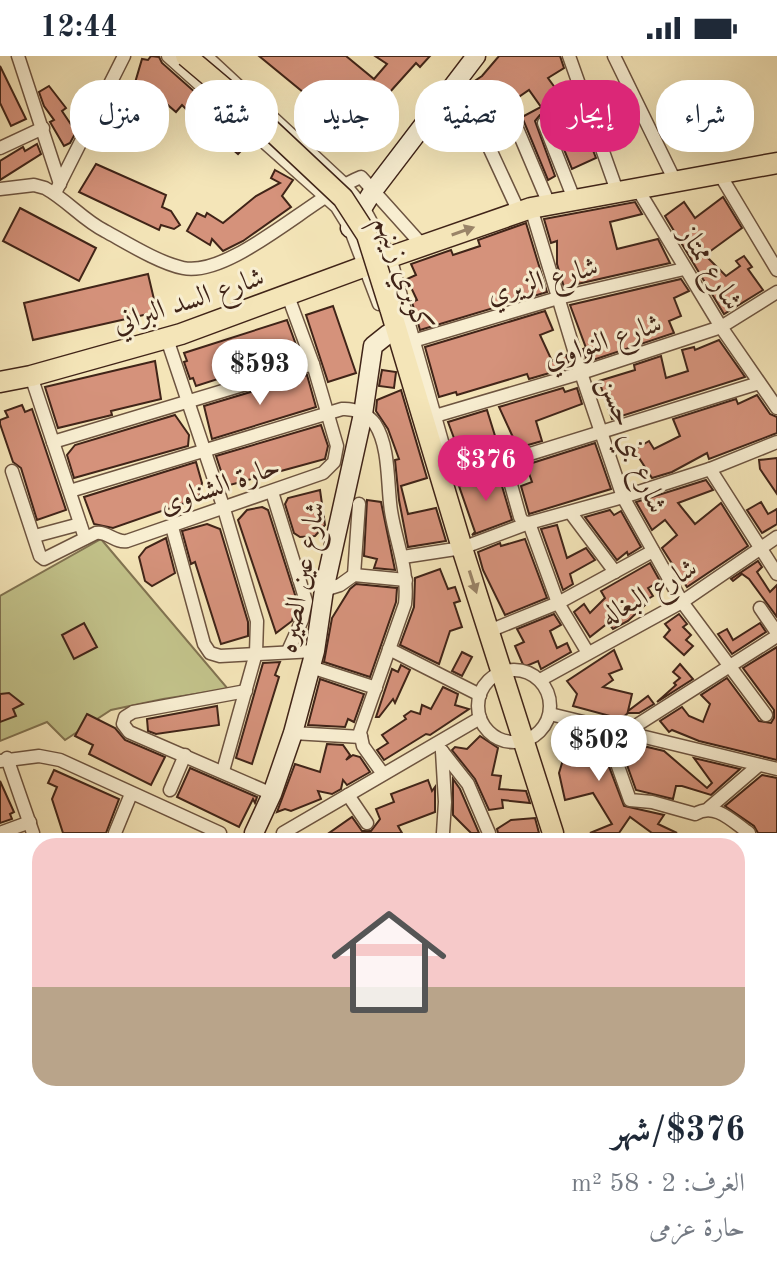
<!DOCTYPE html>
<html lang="ar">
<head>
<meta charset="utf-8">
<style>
	body { margin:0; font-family:"Old Standard TT",Amiri,serif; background:#f6f6f7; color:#1f2937; direction:rtl; height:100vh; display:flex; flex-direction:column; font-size:30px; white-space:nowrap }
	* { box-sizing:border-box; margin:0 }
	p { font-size:26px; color:#747a83 }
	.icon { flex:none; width:44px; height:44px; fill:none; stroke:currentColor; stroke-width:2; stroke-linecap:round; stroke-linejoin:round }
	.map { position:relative; height:777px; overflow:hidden; direction:ltr }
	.drawer { display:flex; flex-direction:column; background:#fff; flex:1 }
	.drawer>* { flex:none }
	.banner { position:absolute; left:24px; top:24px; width:730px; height:72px; direction:rtl; display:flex; gap:16px }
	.price { position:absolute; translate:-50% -68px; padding:0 18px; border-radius:28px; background:#fff; color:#222; font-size:26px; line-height:52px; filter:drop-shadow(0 2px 4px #0008) }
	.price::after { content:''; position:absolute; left:50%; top:48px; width:24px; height:18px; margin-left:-12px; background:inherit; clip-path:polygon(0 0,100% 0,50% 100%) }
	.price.on { background:#db2777; color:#fff }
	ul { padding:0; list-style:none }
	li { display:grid; align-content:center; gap:16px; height:424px; padding:0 32px }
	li+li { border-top:2px solid #e0e1e3 }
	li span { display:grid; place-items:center; height:248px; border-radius:24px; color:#555 }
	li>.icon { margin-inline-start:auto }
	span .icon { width:144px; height:144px; fill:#fffc; stroke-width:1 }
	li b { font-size:34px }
	.chip { padding:0 28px; border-radius:32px; background:#fff; box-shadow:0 8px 32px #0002; font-size:28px; line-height:72px }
	.chip.on { background:#db2777; color:#fff }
	.status { display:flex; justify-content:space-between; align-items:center; height:56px; padding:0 40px; background:#fff; direction:ltr }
	.status svg { height:22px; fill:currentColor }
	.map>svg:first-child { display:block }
</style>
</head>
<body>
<div class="status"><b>12:44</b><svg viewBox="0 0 49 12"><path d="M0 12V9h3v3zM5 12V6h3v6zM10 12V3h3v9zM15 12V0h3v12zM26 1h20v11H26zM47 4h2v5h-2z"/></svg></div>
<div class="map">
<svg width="777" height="777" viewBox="0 0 777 777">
	<rect width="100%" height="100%" fill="#f4e5b8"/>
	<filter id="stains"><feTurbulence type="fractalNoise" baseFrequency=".0025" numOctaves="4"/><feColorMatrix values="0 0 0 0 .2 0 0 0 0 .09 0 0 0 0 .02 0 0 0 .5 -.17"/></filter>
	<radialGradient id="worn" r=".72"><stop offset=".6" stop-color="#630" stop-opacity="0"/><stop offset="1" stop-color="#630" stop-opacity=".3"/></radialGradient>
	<!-- green -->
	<path fill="#c2c28a" stroke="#817351" stroke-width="2" d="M101,483L228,633L163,643L111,654L65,684L47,666L0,685V540Z"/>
	<!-- building -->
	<g fill="#d5927b" stroke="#402418" stroke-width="2">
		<path d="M151,0L159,1L162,7L250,85L238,98L204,68L208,62L193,50L188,55L182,49L176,56L148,32L145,42L132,37L142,3L148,4Z"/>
		<path d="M259,0H346L374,23L387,8L375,0H430L420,11L416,7L353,77Z"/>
		<path d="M499,0H560L564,12L548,22L561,40L569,34L596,102L572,113L556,74L568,68L561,48L546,58L540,59L535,65L555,120L548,124L522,61L541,51L529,34L513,45L504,61L512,84L500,90L497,88L470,28L482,20Z"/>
		<path d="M0,10L26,63L11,70L0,47Z"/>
		<path d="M49,30L66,52L62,55L76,76L70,87L64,90L50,66L54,64L44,50L39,36Z"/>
		<path d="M455,66L462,77L447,85L440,75Z"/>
		<path d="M37,88L41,98L0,124V105L23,91L25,95Z"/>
		<path d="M96,108L166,139L162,151L171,155L180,169L174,173L161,169L159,174L79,136Z"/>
		<path d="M275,114L293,124L282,140L291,151L243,185L223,195L212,183L210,189L187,175L197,157L205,161L207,157L223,167L256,140L280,127L271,122Z"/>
		<path d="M723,141L742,172L705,199L726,220L740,210L736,205L744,200L752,211L748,213L763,234L724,258L665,160L684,146L695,162Z"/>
		<path d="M635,146L642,158L610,166L617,193L658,183L670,207L564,231L557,208V185L551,187L544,163Z"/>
		<path d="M20,152L96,192L79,225L3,185Z"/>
		<path d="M526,167L547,236L420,274L412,246L417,244L407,223L416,219L411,208L451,194L453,199L480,190L478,184Z"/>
		<path d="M148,218L157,256L33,284L24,247Z"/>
		<path d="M681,223L689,235L674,242L681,260L669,265L674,277L587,306L583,293L586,292L570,249Z"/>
		<path d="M333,250L356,317L328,326L306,259Z"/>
		<path d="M545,255L553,274L540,279L552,305L566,299L570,311L529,323L527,318L457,339L456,336L439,341L425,291Z"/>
		<path d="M287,264L299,297L196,330L193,322L190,323L184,306L187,305L184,297Z"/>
		<path d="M719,284L745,321L612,363L599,325L635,314L634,309L661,300L666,322L688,315L682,294L694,291L695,294Z"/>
		<path d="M155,305L161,343L111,355L112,359L58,372L45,331Z"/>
		<path d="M382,314L396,316L394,332L379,330Z"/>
		<path d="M307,319L316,351L212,383L204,350Z"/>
		<path d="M563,332L565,336L577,332L582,348L536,365L542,385L521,391L520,388L517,390L499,351Z"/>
		<path d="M401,334L427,422L401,430L408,458L436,452L446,485L408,491L399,444L395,404L399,403L388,373L376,355L377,344Z"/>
		<path d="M757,339L770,358L777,361V377L709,403L707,397L672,416L652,422L634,394L649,385L654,393L680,380L673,363L736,343L738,348Z"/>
		<path d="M22,349L25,356L32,353L66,454L37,464L21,412L13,406L0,368V364L8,361L5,355Z"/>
		<path d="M487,354L500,396L464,409L448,366Z"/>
		<path d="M175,359L189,379L188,390L74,422L67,399L75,389Z"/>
		<path d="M321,369L328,390L325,403L226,430L216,400Z"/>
		<path d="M595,387L611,433L529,458L521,430L532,426L526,409Z"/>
		<path d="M777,402V438L760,413L759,404Z"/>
		<path d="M196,406L202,427L199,442L113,472L94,468L84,441Z"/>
		<path d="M488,420L489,424L499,420L512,464L472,479L475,476L459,430Z"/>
		<path d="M706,424L713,434L678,447L695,468L721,447L748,490L687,531L662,492L677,479L665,464L652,474L636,446Z"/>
		<path d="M320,434L325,469L315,480L300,481L294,477L285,448L288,442Z"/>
		<path d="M367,444L381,446L395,514L374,512L377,503L364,500Z"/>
		<path d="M761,446L768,458L777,453V468L762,477L747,454Z"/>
		<path d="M262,451L268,454L297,545L292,565L276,577L238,464L247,454Z"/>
		<path d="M610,454L614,459L621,455L641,491L628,499L627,496L617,504L585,461Z"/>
		<path d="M207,468L220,473L248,566V580L221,588L195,506L191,508L182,475Z"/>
		<path d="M557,469L567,502L586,492L595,504L570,518L573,528L563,534L541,473Z"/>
		<path d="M166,482L175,517L152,530L145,525L139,501L146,492Z"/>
		<path d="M525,483L547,542L505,559L483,514L478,496L500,487L501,490Z"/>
		<path d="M758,505L762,511L757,516L770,536L777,529V561L749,523L742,518L733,525L731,523Z"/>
		<path d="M650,507L660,525L648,532L653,540L643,546L645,549L628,565L613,573L608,567L590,581L574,556L584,548L590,557L605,542L601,535Z"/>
		<path d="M440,513L448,533L455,531L460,545L454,547L462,571L450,575L439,608L400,589L414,551L415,522Z"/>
		<path d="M356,528L397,532L396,546L370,621L324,606L332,562L350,533Z"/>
		<path d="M554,558L561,569L550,575L557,592L567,587L571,596L541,613L538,605L524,611L515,590L524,586L517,573Z"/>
		<path d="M679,558L687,568L683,571L691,579L686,584L693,590L684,599L664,581L670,574L665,568Z"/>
		<path d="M84,567L97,591L74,603L62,579Z"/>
		<path d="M760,567L766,576L732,598L718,578L727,573L733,584Z"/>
		<path d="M777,591V704L699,685L672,674L669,676L660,665L682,651L689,660L703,666L710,648L701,639L727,622L759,665L771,667L774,662V654L743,612Z"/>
		<path d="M614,594L622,613L609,618L613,624L603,631L632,638L628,655L648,640L654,648L639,657H628L621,663L573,650L577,638L567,625Z"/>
		<path d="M462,596L472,601L462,620L452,615Z"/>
		<path d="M280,606L275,619L279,621L252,708L236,702L263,607Z"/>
		<path d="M680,608L693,623L657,646L676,629L674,627L680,622L673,616Z"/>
		<path d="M401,609L410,614L395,647L393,643L379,661H376L392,613L398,616Z"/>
		<path d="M320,623L364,638L354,666L348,663L345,671L308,669Z"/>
		<path d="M443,631L458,638L455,649L469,653L430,679L426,678L384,704L377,694L388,687L382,679L406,663L404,660L411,655L420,658L422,649L431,653Z"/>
		<path d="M9,637L23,648L13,653L16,660L0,666V638Z"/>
		<path d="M217,650L219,669L156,678L148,675L147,663Z"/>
		<path d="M87,658L115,672L125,684L165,701L151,729L89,698L93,689L75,680Z"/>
		<path d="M565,671L597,679L624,750L664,759L658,768L677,777H652L630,761L619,777H590L612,768L593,737L565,744L559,717L566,694L562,675Z"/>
		<path d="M480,680L498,692L492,719L501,720L499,733L526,735L530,747L502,744L503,752L489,754L475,723L452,694L455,691L467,693Z"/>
		<path d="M618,684L664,695L707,732L712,727L694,702L740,713L711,739L682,730H676L673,743L636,734Z"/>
		<path d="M327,688L343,689L350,699L346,704L353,699L360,701L370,716L347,729L343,724L341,733L332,738L318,735L321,743L291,755L285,753L277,756L295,708L320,716Z"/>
		<path d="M190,712L257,741L255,747L253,743L239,771L177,741Z"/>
		<path d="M54,714L119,743L106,777H63L52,743L57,731L48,727Z"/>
		<path d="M762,719L777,722V777H758L754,770L725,750Z"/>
		<path d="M453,723L460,733L479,777H471L453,759Z"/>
		<path d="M428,724L432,735L435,731V756L398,770L402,777H329L352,761L362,775H371L380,763L376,753L394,746L391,738Z"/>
		<path d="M0,725L14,756L10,758L12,763L0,767Z"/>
		<path d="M535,762L539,777H498L497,773L511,764Z"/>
	</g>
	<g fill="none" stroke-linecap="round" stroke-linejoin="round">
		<defs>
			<g id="street">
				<path d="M18,0L60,128"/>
				<path d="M168,0L337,151L350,172L379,248"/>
				<path d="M206,0L344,128L363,151L390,201L443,389V413"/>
				<path d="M569,0L617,135"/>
				<path d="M614,0L675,125"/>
				<path d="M457,22L519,156"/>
				<path d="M513,63L549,148"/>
				<path d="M544,67L574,143"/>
				<path d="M0,92L43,72"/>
				<path d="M719,117L777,214"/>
				<path d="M637,132L721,271L777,352"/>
				<path d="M0,133L34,129L45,132C67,144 83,164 105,175C127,187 159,207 183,212C231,222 313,140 361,121L423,190"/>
				<path d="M55,137L124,0"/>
				<path d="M531,152L581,317L623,441L682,546L766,659"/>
				<path d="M167,283L224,453L257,565L256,597L223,715"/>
				<path d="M413,285L558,242L684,213"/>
				<path d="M31,320L85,482"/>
				<path d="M435,360L581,317L721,271L777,236"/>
				<path d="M53,386L313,308"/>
				<path d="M504,404L520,461L523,466L529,467L558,547L588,597"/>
				<path d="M710,413L777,518"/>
				<path d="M12,415L40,500L44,503L96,477C107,475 115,487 127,485L323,417L334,406L337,390L313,308L288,240"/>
				<path d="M443,425L759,327"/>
				<path d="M70,435L342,353C354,352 368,358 375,368C390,391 387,429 391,455C396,487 409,514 405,548L360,676L363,690L383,718"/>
				<path d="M272,436L306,545L302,564L288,595"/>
				<path d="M570,456L615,516"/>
				<path d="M172,471L204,588L210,597L220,600L315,595"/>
				<path d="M35,480L80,468"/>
				<path d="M403,501L462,492L529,467L623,441L710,413L777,386"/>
				<path d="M354,519L359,448"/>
				<path d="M324,534L340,529L354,519L406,524"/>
				<path d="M760,552L777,577"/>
				<path d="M489,575L558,547L653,495"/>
				<path d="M389,593L480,639"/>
				<path d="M311,611L376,632"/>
				<circle cx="514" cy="650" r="36"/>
				<path d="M540,624L682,546L777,481"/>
				<path d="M246,635L133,656L125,661L123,668L129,676L272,738"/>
				<path d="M550,658L777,713"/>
				<path d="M604,671L630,744L652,746L695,758C715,746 732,765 749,777"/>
				<path d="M626,676L777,580"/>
				<path d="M293,677L361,681"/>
				<path d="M442,695L468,728L489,777"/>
				<path d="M442,695L445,746L443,777"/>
				<path d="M7,702L33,777"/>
				<path d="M0,705L39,700L60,704L220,777"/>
				<path d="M170,734L185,699"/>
				<path d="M348,739L367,767"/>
				<path d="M709,752L759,709"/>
				<path d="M0,777L30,766"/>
				<path d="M115,777L131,738"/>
				<path d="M283,777L480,662"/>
			</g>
			<g id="secondary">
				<path d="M350,172L373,135L476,0"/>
				<path d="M254,777L272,738L293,677L315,595L324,534L363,358L373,290L388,278"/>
			</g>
			<g id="primary">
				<path d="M390,252L462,492L553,777"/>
				<path d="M0,326L31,320L181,278L390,201L531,152L777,107"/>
			</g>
		</defs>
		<!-- street casing -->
		<use href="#street" stroke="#6d5440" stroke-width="15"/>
		<!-- secondary casing -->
		<use href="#secondary" stroke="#402418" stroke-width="21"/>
		<!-- primary casing -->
		<use href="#primary" stroke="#402418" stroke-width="23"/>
		<!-- street -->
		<use href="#street" stroke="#f8eed1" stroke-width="12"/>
		<!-- secondary -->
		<use href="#secondary" stroke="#f8eed1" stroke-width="18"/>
		<!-- primary -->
		<use href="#primary" stroke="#f4e5b8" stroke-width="20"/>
		<defs>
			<path id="primary-bridge" d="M186,0L244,49L343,142L367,179L390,252"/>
		</defs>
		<!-- primary-bridge casing -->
		<use href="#primary-bridge" stroke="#402418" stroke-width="23" stroke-linecap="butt"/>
		<!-- primary-bridge -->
		<use href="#primary-bridge" stroke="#f4e5b8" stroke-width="20"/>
	</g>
	<!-- one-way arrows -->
	<defs><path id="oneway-solid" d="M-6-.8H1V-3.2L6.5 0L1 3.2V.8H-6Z" transform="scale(2)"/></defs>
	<g fill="#9a8468">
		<use href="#oneway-solid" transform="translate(463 175) rotate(-19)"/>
		<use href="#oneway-solid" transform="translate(473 526) rotate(72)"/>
	</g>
	<g text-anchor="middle" stroke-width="6" stroke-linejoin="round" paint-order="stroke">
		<!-- street labels -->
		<g font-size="28" fill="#402418" stroke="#f8eed1">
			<text transform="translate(712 211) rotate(58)" y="10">شارع ممتاز</text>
			<text transform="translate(405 217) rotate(70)" y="10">كوبري زينهم</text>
			<text transform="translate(542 223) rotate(-15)" y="10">شارع الزيري</text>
			<text transform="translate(188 243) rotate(-18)" y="10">شارع السد البراني</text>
			<text transform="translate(602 284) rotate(-18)" y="10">شارع النواوي</text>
			<text transform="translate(634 388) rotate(69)" y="10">شارع بني حسن</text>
			<text transform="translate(219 428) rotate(-19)" y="10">حارة الشناوى</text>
			<text transform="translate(300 521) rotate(-79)" y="10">شارع عين الصيره</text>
			<text transform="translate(648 535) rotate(-30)" y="10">شارع البغاله</text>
		</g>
	</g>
	<rect width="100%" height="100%" filter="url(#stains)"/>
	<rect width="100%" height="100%" fill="url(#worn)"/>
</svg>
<b class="price" style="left:260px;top:351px">$593</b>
<b class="price on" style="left:486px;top:447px">$376</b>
<b class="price" style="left:599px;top:727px">$502</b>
<div class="banner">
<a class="chip">شراء</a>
<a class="chip on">إيجار</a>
<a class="chip">تصفية</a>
<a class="chip">جديد</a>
<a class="chip">شقة</a>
<a class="chip">منزل</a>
</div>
</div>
<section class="drawer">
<ul>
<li><span style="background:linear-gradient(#f6c9c9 60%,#b9a48a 0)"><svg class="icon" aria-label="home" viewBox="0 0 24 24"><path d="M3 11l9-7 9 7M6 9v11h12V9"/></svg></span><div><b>$376/شهر</b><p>الغرف: 2 · 58 m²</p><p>حارة عزمى</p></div></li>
</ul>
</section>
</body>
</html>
